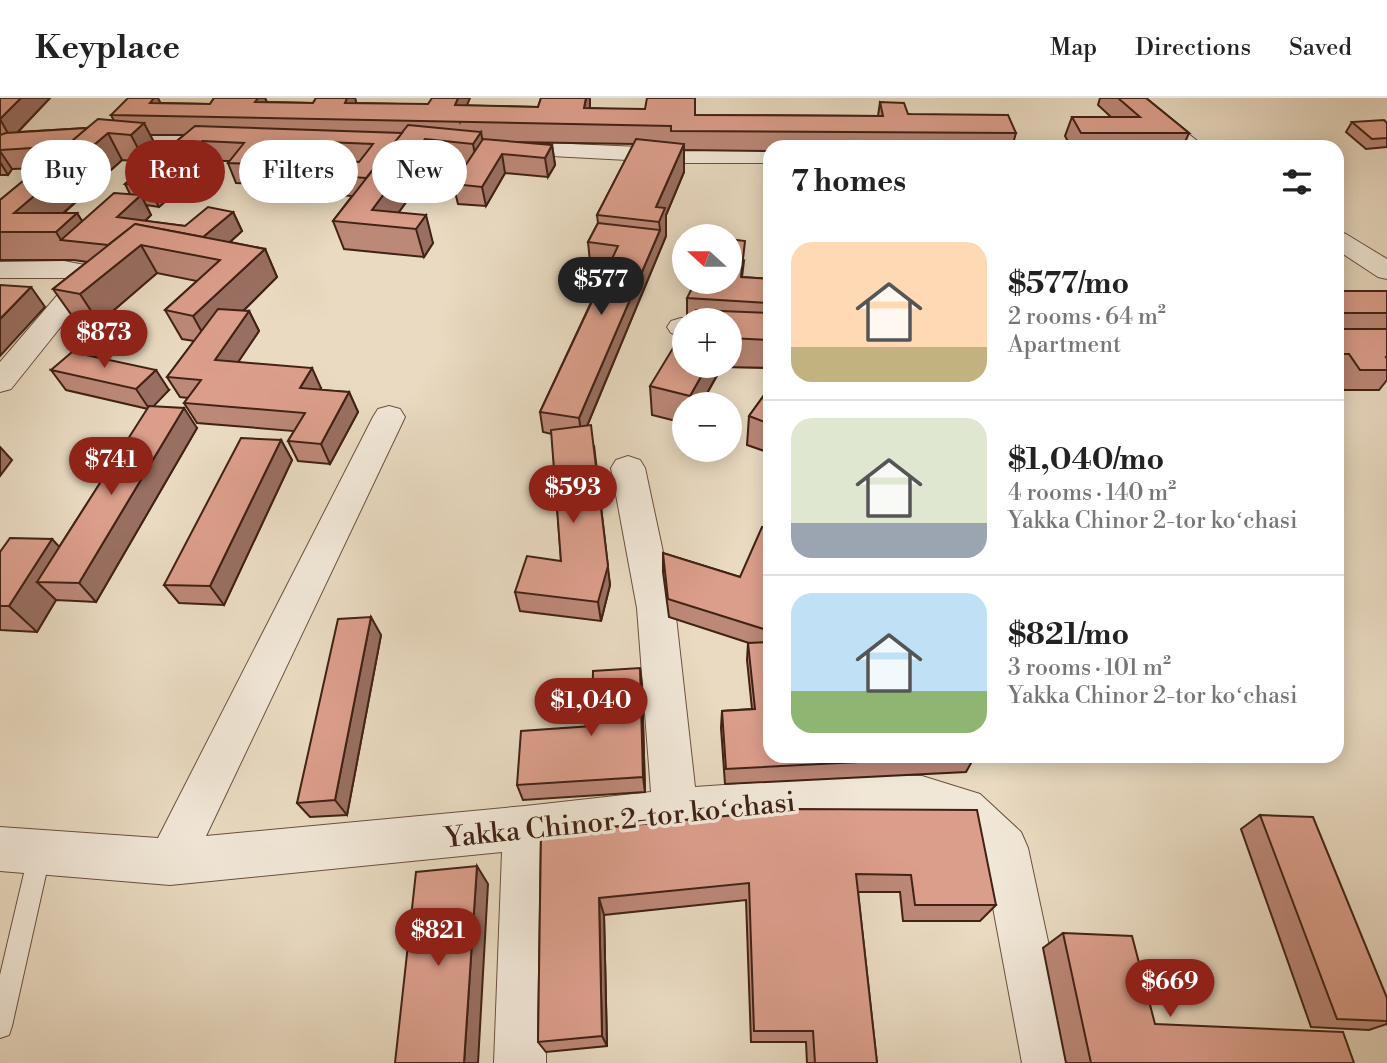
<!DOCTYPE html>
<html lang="en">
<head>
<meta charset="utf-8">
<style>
	body { margin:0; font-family:"Libre Bodoni",serif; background:#f6f6f6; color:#222; height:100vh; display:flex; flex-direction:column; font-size:26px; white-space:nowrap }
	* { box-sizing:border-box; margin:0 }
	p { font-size:23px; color:#767676 }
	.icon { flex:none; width:38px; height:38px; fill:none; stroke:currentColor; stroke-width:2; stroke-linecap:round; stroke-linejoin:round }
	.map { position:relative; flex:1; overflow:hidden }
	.sheet { position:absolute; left:763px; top:42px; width:581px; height:623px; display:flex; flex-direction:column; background:#fff; border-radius:21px; box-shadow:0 4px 18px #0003 }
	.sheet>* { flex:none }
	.guide { position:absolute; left:21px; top:42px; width:637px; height:63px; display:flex; gap:14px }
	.needle { width:46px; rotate:291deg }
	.fabs { position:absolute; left:672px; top:126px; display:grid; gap:14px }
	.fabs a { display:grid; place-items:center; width:70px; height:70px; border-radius:50%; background:#fff; box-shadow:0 4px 18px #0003; font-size:35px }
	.price { position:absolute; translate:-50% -60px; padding:0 16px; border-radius:24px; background:#8f2418; color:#fff; font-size:23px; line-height:46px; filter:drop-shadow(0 2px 4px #0008) }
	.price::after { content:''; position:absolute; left:50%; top:42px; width:21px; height:16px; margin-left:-10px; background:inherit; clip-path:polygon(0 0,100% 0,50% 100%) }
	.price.active { background:#222; color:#fff }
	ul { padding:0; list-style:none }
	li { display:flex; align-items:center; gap:21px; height:175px; padding:0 28px }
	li+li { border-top:2px solid #e0e0e0 }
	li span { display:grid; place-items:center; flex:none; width:196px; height:140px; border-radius:21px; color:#555 }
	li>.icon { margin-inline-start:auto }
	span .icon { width:84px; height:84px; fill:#fffc; stroke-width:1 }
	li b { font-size:30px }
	h2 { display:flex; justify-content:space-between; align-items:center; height:84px; padding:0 28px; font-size:30px }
	.chip { padding:0 24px; border-radius:32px; background:#fff; box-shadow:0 4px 18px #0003; font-size:24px; line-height:63px }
	.chip.active { background:#8f2418; color:#fff }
	header { display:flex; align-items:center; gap:42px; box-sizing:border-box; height:98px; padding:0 35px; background:#fff; border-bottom:2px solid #e0e0e0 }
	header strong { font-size:33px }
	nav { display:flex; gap:38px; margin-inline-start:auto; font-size:24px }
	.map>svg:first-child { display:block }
</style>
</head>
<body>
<header>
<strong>Keyplace</strong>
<nav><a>Map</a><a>Directions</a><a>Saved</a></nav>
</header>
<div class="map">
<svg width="1387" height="965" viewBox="0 0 1387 965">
	<rect width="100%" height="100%" fill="#e9dac1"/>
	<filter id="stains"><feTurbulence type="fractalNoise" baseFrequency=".00286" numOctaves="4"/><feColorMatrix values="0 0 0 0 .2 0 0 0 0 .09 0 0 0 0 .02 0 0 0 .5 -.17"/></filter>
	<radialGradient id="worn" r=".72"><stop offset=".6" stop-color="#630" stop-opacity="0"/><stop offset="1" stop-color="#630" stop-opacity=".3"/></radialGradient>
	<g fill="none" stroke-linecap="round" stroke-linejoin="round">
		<defs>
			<path id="service" d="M40,743L48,746L51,754L12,928L9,937L0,940V877L29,754L32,746Z"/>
			<g id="minor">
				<path d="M1120,0H1143L1205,49H1179L1144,24Z"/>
				<path d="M142,34L228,36L236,38L239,43L236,48L228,50C150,47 76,45 0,64V50C47,38 94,34 142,34Z"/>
				<path d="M503,43L685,51H770V65H685L495,55L492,50L495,45Z"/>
				<path d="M1337,133L1346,136L1387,161V181L1378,179L1337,152Z"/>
				<path d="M64,163L90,168L99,181L11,291L0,294V264L72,180H0V164Z"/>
				<path d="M681,220L692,222H684V238L671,235L667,229L671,223Z"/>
				<path d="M389,308L400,311L405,319L206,738L525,708L651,694L637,510L611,370L616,362L628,358L640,362L645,370L675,510L695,689L865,677L922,678L980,696L1021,734L1028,750L1074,965H1022L984,761L951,728L922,720L865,719L675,733L547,749L546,965H494L502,754L170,787L0,773V729L158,740L373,319L378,311Z"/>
			</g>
		</defs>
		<!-- service casing -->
		<use href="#service" stroke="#6b503f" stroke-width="2"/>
		<!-- minor casing -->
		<use href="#minor" stroke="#6b503f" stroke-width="2"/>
		<!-- service -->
		<use href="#service" fill="#f1e7d7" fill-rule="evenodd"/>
		<!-- minor -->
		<use href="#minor" fill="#f1e7d7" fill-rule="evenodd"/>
	</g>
	<!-- wall -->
	<g fill="#bc8878" stroke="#412214" stroke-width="2" fill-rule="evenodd">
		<path d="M0,0H50L18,34L87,30L114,23L111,17L160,5L210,6L214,0H265L267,4L313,5L316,0H355L356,5L538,9L541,0H590V10L695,17L878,18L880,4L908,16L1016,35L1012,49H770V53L684,52V74L666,117V138L587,328L610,487L601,523L520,513L515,494L561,463L552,336L543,334L540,314L609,166L590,164L588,144L598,125L597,117L634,46L512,44L552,47L555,67L548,79L505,75L486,108L458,106L453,86L463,72L431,69L399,114L433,145L424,159L344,151L333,123L352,98L316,95L309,76L310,75L302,74L297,63L278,62L261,86L236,85L228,65L230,63H211L159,109L146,107L151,117L145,123L185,128L233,114L242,133L230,144L265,151L277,179L243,213H249L259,233L238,264L321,290L320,292L349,294L358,314L330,366L298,363L288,343L294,333L197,325L184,305L188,300L180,299L167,279L194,243L182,241L165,212L197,183L157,175L99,225L73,219L53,191L87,164L74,162H0V102L39,70L12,71L8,77H0ZM150,37H184L125,86L130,96L82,123L77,115H64L122,62L145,64L158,52Z"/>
		<path d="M1100,0H1146L1189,35L1183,49H1071L1065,38L1072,19H1111L1098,7Z"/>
		<path d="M1352,24L1387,25V49L1366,51L1346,34Z"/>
		<path d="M744,163L742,179L770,181V270L722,269L701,306H684V325L652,317L650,288L684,268H730V222L687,220V200Z"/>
		<path d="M1337,193H1387V282L1379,292H1344L1337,281Z"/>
		<path d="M51,272L169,292L153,308L197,330L96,504L56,502L37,534L0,532V454L59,449L148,311L66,292Z"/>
		<path d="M770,289V355L747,347L749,318Z"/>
		<path d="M281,342L292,362L224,507L179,505L164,487Z"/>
		<path d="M770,432V658H975L966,674L725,686L721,630L722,613L752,611L747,562L748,545H749L669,519L663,474V455L740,479Z"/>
		<path d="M381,537L347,717L310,719L297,705Z"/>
		<path d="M642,587L645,694L523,702L517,687Z"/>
		<path d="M798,711L996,807L980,823H903L900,794H858L877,965H807L806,944H751L746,802L604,817L607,948L546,954L538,944L541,736Z"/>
		<path d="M1260,717L1387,900V926L1369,932L1311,929L1241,731Z"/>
		<path d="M1063,835L1155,926L1354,965H1066L1043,850Z"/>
	</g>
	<!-- shaded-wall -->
	<g fill="#996f61" stroke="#412214" stroke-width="2">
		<path d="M21,0H50L11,41L0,21Z"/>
		<path d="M154,0H158L166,16L150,5Z"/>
		<path d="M258,0H265L270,12L255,4Z"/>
		<path d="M347,0H355L358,11L345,5Z"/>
		<path d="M458,0H470L460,24L455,7Z"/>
		<path d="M586,0H590V9L586,26L584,10Z"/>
		<path d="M144,25L158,52L145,64L131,37Z"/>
		<path d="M481,34L486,61L478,73L473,46Z"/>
		<path d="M108,35L122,62L42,134L14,115Z"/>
		<path d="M425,41L431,69L389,128L372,112Z"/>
		<path d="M202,43L211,63L159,109L148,89Z"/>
		<path d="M271,43L278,62L261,86L253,66Z"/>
		<path d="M325,44L331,64L324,75L317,56Z"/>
		<path d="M684,46V74L666,117V138L582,340L579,320L660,132L659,124L656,109Z"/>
		<path d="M552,47L555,67L548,79L545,60Z"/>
		<path d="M0,53L12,71L8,77L0,64Z"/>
		<path d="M502,56L505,75L486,108L482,89Z"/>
		<path d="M141,97L151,117L128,139L117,119Z"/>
		<path d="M233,114L242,133L212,160L196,145Z"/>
		<path d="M77,115L94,143L61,142L56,134Z"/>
		<path d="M426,117L433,145L424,159L416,131Z"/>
		<path d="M141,147L157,175L99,225L80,196Z"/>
		<path d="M265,151L277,179L209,247L193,218Z"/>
		<path d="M31,189L45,209L0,258V221Z"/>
		<path d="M249,213L259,233L226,282L215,262Z"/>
		<path d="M707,268H722L701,306H690V298Z"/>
		<path d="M312,270L321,290L309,310L300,290Z"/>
		<path d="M156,272L169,292L150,312L136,291Z"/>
		<path d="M349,294L358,314L330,366L321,346Z"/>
		<path d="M184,310L197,330L96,504L79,485Z"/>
		<path d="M281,342L292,362L224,507L210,488Z"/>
		<path d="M594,347L610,487L601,523L598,504Z"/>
		<path d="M0,349L12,362L0,378Z"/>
		<path d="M52,441L77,468L37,484L56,502L37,534L9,508Z"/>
		<path d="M371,519L381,537L347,717L335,702Z"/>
		<path d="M640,570L642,587L645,694L643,679Z"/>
		<path d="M477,768L488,786L478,965H464Z"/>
		<path d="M599,800L604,817L607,948L602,938Z"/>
	</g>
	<!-- building -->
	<g fill="#db9e8b" stroke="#412214" stroke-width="2">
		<path d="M0,0H21L0,21Z"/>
		<path d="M128,0H154L150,5L210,6L214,0H258L255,4L313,5L316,0H347L345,5L428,6L432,0H458L455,7L538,9L541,0H586L584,10L645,11L647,0H695V17L883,18L880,4L904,5L908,16L1008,17L1016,35L671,33V28L111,17Z"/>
		<path d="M1118,0H1146L1189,35H1081L1072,19H1140Z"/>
		<path d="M98,21L144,25L131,37L108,35L14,115H77L56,134H0V102Z"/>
		<path d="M1384,22L1387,25V40L1372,41L1352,24Z"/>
		<path d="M408,27L481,34L473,46L425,41L372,112L426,117L416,131L333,123Z"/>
		<path d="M195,28L402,35L366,80L309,76L321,61L359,64L373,46L325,44L317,56L294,55L302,44L271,43L253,66L228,65L244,45L202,43L148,89L125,86Z"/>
		<path d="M87,30L66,48L0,52V37L6,35Z"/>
		<path d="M483,41L552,47L545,60L502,56L482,89L453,86Z"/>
		<path d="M636,41L684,46L656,109L665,110L659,124L597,117Z"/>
		<path d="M114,95L141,97L117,119L185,128L208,109L233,114L203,139L135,126L108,147L61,142Z"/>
		<path d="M598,125L660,132L579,320L540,314L618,148L588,144Z"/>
		<path d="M135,126L265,151L193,218L165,212L220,162L141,147L80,196L53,191Z"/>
		<path d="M730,141L745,143L741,179L770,181V205L687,200L695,184H730Z"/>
		<path d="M0,187L31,189L0,221Z"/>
		<rect x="1337" y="193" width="50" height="22"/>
		<path d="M218,211L249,213L215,262L312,270L300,290L349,294L321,346L288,343L305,315L184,305L201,282L167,279Z"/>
		<path d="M696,212L770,215V242L730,240V222H690Z"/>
		<path d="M1337,231H1387V259H1386L1387,261V272H1360L1349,256H1337Z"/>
		<path d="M684,232V268H707L690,298L650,288Z"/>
		<path d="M72,254L156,272L136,291L51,272Z"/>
		<path d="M770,289V326L749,318Z"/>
		<path d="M149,308L184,310L79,485L37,484Z"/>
		<path d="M591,327L608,468L598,504L515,494L527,458L561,463L551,332Z"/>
		<path d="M241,340L281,342L210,488L164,487Z"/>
		<path d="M762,429L770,432V533L668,501L663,455L740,479Z"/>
		<path d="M10,440L52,441L9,508H0V454Z"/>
		<path d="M371,519L335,702L297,705L338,521Z"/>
		<path d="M770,544V658H975L726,671L722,613L755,611L748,545Z"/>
		<path d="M640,570L643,679L517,687L521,633L592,628L593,573Z"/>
		<path d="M798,711L977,712L996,807H915L911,777L856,776L877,965H815L813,933H754L749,785L599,800L602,938L538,944L541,736Z"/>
		<path d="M1260,717L1313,719L1387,900V923L1337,921Z"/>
		<path d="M477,768L464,965H395L416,774Z"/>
		<path d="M1063,835L1132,838L1155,926L1343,934L1354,965H1091Z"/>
	</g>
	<g text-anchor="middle" stroke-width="7" stroke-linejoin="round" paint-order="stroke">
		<!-- near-street labels -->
		<g font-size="28" fill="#412214" stroke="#f1e7d7">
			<text transform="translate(620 721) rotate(-6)" y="10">Yakka Chinor 2-tor koʻchasi</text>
		</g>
	</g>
	<rect width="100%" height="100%" filter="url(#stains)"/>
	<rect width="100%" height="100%" fill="url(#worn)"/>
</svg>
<div class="fabs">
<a><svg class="needle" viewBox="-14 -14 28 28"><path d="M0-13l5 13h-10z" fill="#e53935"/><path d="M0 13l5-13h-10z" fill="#767676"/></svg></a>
<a>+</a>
<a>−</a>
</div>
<b class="price active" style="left:601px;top:219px">$577</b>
<b class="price" style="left:104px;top:272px">$873</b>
<b class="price" style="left:111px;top:399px">$741</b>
<b class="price" style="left:573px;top:427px">$593</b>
<b class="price" style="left:591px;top:640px">$1,040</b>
<b class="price" style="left:438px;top:870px">$821</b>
<b class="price" style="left:1170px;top:921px">$669</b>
<div class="guide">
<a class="chip">Buy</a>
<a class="chip active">Rent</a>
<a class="chip">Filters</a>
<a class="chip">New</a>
</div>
<section class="sheet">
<h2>7 homes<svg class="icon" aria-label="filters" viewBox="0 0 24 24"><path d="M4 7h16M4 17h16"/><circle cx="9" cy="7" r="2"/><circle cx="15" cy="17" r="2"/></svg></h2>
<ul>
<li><span style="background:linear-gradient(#ffd9b3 75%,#c2b280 0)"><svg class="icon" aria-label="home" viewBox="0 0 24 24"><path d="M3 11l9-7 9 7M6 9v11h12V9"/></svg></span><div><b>$577/mo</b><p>2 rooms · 64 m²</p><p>Apartment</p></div></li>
<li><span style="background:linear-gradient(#dfe7d0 75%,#9aa5b1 0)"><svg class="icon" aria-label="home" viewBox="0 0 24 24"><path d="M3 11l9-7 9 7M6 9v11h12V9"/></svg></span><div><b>$1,040/mo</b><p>4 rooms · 140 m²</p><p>Yakka Chinor 2-tor koʻchasi</p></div></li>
<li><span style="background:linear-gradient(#bfe0f5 70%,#8fb573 0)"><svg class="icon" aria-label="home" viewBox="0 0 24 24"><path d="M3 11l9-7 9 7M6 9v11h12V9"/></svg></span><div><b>$821/mo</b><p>3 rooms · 101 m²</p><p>Yakka Chinor 2-tor koʻchasi</p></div></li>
</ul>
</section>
</div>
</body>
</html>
